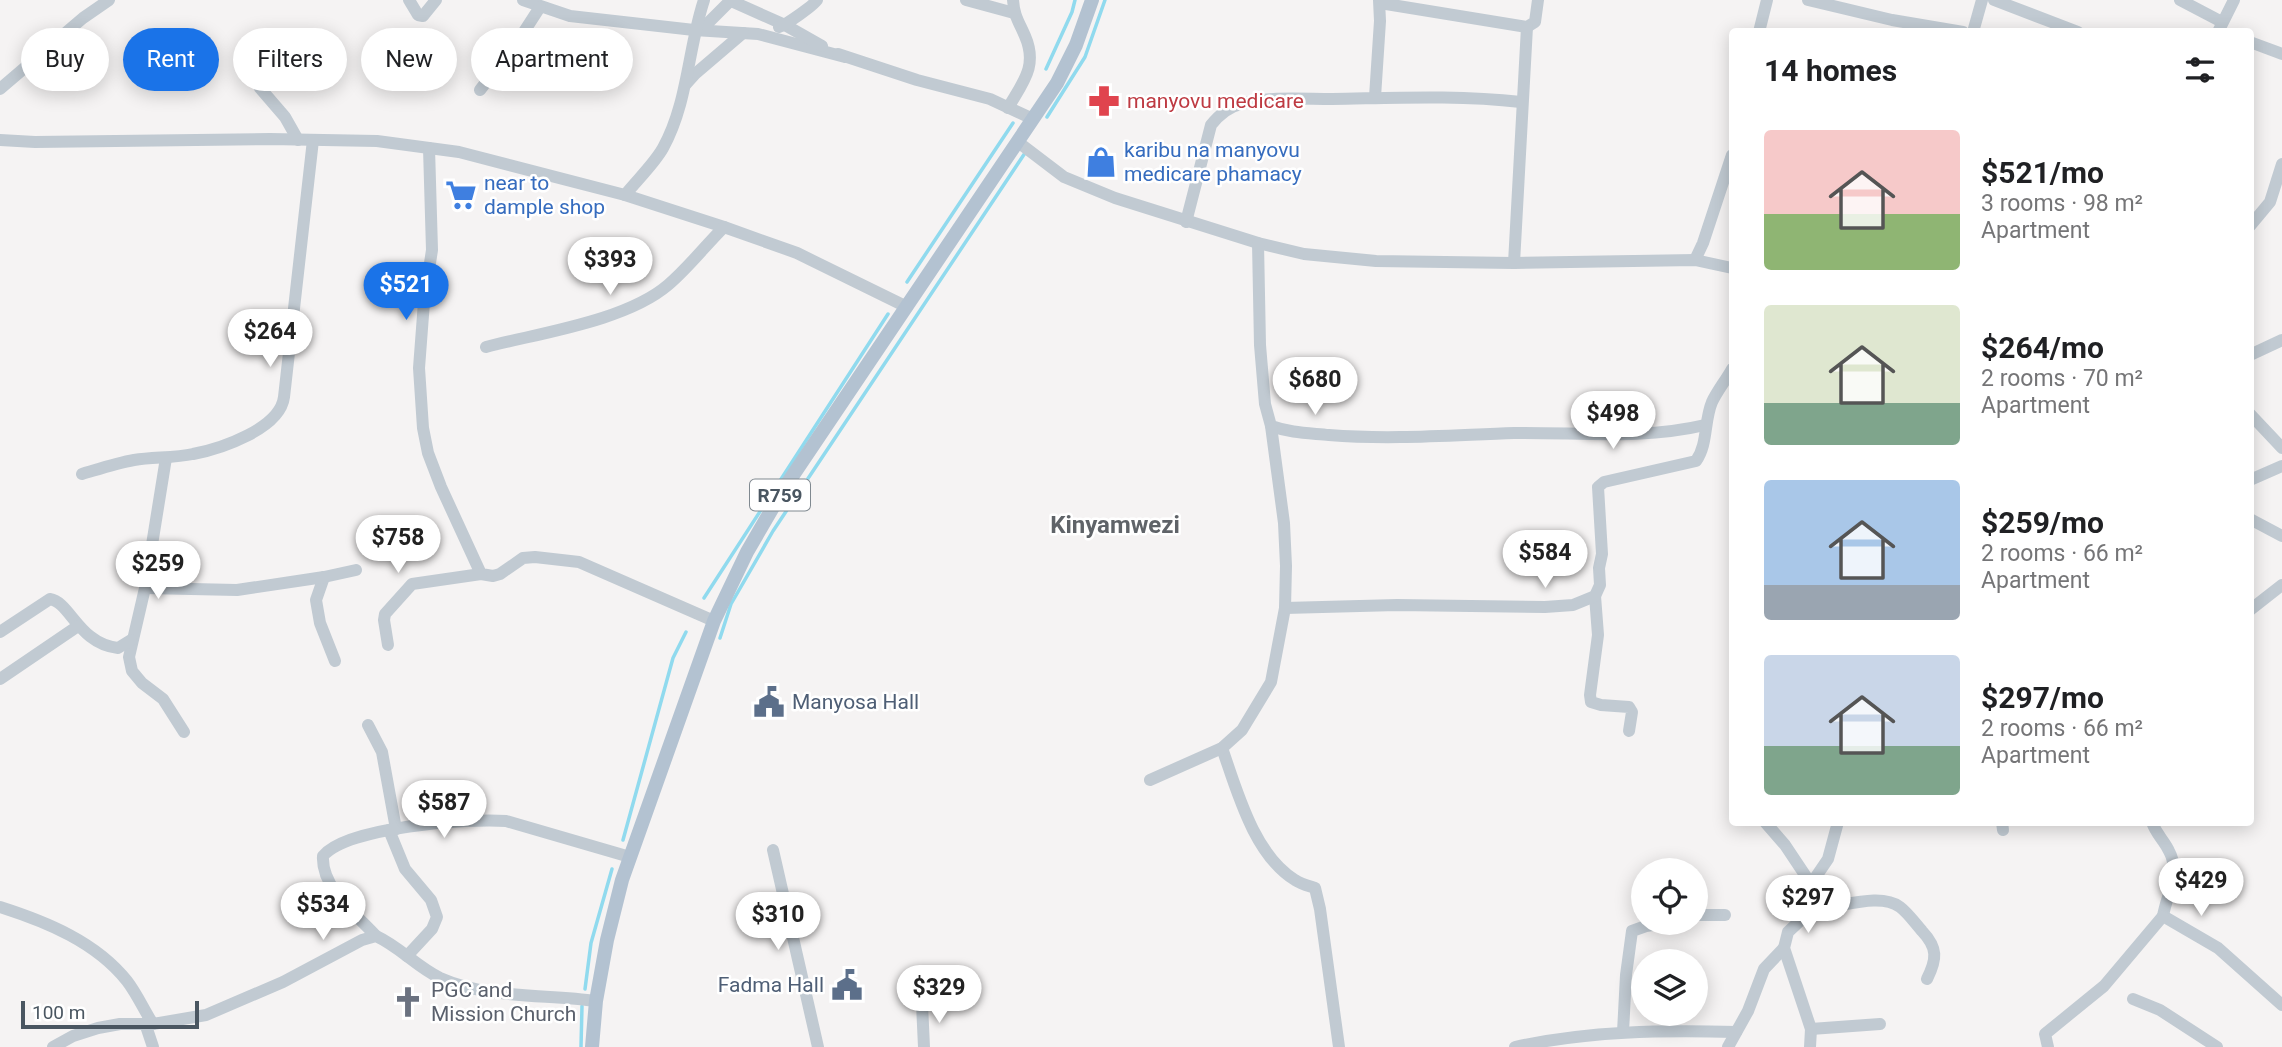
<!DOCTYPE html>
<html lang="en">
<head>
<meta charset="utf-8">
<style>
	body { margin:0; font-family:Roboto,sans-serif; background:#f6f6f6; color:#202124; height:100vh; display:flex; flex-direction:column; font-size:26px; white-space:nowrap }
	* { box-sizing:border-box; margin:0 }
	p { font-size:23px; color:#757577 }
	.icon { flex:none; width:38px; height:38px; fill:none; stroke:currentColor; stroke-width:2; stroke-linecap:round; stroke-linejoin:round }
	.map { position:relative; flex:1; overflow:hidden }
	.sheet { position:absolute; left:1729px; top:28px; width:525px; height:798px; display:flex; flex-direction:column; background:#fff; border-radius:7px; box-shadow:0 4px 18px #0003 }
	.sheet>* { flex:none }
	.top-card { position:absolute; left:21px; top:28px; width:665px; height:63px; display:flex; gap:14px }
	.tools { position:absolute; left:1631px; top:858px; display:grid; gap:14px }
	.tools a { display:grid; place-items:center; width:77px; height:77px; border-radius:50%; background:#fff; box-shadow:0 4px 18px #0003; font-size:35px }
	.scale { position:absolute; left:21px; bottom:18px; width:178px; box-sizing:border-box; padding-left:7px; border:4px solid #4a5661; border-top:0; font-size:19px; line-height:24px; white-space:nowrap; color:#4a5661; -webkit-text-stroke:5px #fff; paint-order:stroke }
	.price { position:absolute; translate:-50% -60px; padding:0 16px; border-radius:24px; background:#fff; color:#222; font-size:23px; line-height:46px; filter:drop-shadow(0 2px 4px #0008) }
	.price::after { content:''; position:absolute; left:50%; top:42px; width:21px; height:16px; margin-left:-10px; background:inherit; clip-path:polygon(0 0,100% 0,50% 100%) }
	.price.on { background:#1a73e8; color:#fff }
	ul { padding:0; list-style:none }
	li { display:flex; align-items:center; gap:21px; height:175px; padding:0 35px }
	li span { display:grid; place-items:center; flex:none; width:196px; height:140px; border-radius:7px; color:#555 }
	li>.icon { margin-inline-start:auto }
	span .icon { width:84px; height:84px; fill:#fffc; stroke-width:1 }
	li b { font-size:30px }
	h2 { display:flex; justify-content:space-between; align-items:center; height:84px; padding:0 35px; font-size:30px }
	.pill { padding:0 24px; border-radius:32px; background:#fff; box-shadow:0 4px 18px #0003; font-size:24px; line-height:63px }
	.pill.on { background:#1a73e8; color:#fff }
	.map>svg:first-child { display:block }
</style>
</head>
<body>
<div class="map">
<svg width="2282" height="1047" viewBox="0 0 2282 1047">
	<rect width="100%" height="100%" fill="#f5f3f3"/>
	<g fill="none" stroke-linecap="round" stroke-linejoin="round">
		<!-- stream -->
		<g stroke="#90daee" stroke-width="3.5">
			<path d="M1046,69L1072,12L1075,0"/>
			<path d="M1047,117L1085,57L1105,0"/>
			<path d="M907,282L1013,123"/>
			<path d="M704,598L888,314"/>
			<path d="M720,638L731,604L773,531L1025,153"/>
			<path d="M623,840L673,658L686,632"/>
			<path d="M585,989L591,943L612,869"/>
			<path d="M581,1047L582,1006"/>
		</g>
		<!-- minor -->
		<g stroke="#c1cad2" stroke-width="12">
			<path d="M409,0L418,15L423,16L436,0"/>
			<path d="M523,0L570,16L694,30L758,34L845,57"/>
			<path d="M729,0L785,25L822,46"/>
			<path d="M966,0L1014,13"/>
			<path d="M1808,0L1892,20L1963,32"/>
			<path d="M1994,0L2078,32"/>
			<path d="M2180,0L2222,22"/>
			<path d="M1380,3L1527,27L1535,22L1538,0"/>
			<path d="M779,27C786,25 814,5 817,0"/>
			<path d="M706,30L709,22L731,0"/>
			<path d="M1759,32L1767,0"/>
			<path d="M1973,32L1982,0"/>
			<path d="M2218,32L2234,0"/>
			<path d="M2250,42L2282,54"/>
			<path d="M838,54L917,80L990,99L1033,119"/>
			<path d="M255,75L260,88L285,117L298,140"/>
			<path d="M686,84L695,74L743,33"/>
			<path d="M0,89L83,18L109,0"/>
			<path d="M480,90L518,41L540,7"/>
			<path d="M1375,97L1380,21L1379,0"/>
			<path d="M1008,108C1023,82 1038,66 1025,36C1019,22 1014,16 1013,0"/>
			<path d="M0,140L35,142L270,139L377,141L459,152L625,195L724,227L797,253L907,307"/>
			<path d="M1018,142L1064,177L1115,198L1258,243L1304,254L1376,261L1514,263L1695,260L1732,268"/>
			<path d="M429,148L432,250L424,302L419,368L423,428L428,453L441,487L481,574L493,576L500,574L523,558L535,557L579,562L714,621"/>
			<path d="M625,195C637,180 654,164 663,148C688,103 688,48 704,0"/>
			<path d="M1186,222L1211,125C1219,115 1228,107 1241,104C1271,96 1302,99 1332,99C1397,98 1456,95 1521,102"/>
			<path d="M2250,226L2270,202L2282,164"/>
			<path d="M1258,243L1260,345L1265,404L1271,426C1290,433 1309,433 1329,435C1391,440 1452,435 1514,433C1578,432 1642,440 1705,425"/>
			<path d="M1695,260L1703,243L1732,155"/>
			<path d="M1514,263L1527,27"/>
			<path d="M486,347C539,333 626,321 668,285C688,268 705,246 724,227"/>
			<path d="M2250,355L2282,340"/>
			<path d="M2250,414L2282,448"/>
			<path d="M166,458L145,588L129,657L132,671L142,683L163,699L184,732"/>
			<path d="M82,474C99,469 117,463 134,460C154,457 174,458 193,454C220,449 280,429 284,397L313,140"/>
			<path d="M2250,480L2282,466"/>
			<path d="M2250,519L2282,536"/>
			<path d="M324,577L316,600L320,623L335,661"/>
			<path d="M145,588L237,590L324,577L356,570"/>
			<path d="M1595,596L1598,635L1590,695L1591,702L1601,705L1629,707L1632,712L1629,731"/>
			<path d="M1285,608L1397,605L1545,607L1573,605L1595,596L1600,585L1599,568L1602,554L1598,487L1604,482L1696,461C1708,444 1704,421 1712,402C1717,391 1726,380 1732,369"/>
			<path d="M2250,610L2282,585"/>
			<path d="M0,632L50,599C70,602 79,644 118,648L131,640"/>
			<path d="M388,645L384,620L385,614L412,584L481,574"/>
			<path d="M0,679L78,626"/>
			<path d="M368,725L382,752L396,829"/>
			<path d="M1222,748C1237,791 1254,855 1295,880C1301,884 1309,886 1315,888L1320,909L1339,1047"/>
			<path d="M1150,780L1222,748L1242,730L1271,682L1285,608L1286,566L1284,523L1271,426"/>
			<path d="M1765,822L1785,845L1811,884"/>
			<path d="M2002,822L2003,830"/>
			<path d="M2152,822C2156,834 2164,840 2169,851C2181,873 2167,893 2163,916L2218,948L2282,1005"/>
			<path d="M389,830L405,869L431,900L437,917L432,929L407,956"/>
			<path d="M773,850L818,1047"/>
			<path d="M0,907C47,922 96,942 127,981C137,994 144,1010 153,1024"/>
			<path d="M1809,909C1836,910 1878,891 1900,907C1908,913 1915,923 1922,931C1938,948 1937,959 1927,979"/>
			<path d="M1696,915H1725"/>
			<path d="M376,936C357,915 321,888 323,856C347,827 468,818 506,821L630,857"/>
			<path d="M2133,999L2160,1010L2217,1047"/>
			<path d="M922,1004L924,1047"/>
			<path d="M145,1023L153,1047"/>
			<path d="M1811,1029L1880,1024"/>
			<path d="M1623,1032L1626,975L1632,931L1646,926L1672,922"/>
			<path d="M53,1047L73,1036L98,1028L120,1024H153L206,1015L283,982L362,940L376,936C400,947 417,967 440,978C487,999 545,994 596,1001"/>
			<path d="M1515,1047C1588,1031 1662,1030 1736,1032"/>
			<path d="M1728,1047L1748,1011L1764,969L1784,948"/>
			<path d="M1810,1047L1811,1029L1784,948L1788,932L1804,917L1809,909L1811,884L1828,859L1838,822"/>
			<path d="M2048,1047L2045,1034L2104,986L2163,916"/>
		</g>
		<!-- major -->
		<path stroke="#b3c2d1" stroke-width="14" d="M592,1047L596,1001L607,940L622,880L714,621L747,552L783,490L1057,83L1076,45L1092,0"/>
	</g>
	<!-- icons -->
	<defs>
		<symbol id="pharmacy-bare" viewBox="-9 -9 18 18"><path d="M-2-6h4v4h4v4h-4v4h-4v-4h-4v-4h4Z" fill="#e0444e" stroke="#fff" stroke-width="2.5" paint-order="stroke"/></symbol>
		<symbol id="shop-bare" viewBox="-9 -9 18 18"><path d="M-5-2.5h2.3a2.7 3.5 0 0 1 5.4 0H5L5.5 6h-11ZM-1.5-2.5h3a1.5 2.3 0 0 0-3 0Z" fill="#3f7fe0" stroke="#fff" stroke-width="2.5" paint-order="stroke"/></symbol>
		<symbol id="supermarket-bare" viewBox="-9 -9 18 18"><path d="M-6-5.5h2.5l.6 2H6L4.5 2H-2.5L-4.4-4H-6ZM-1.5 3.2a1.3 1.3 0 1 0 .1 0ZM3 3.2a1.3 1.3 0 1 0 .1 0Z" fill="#3f7fe0" stroke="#fff" stroke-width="2.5" paint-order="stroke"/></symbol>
		<symbol id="civic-bare" viewBox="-9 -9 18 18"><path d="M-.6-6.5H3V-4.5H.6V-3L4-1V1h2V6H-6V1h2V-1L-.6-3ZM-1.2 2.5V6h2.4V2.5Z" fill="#5c6f8a" stroke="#fff" stroke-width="2.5" paint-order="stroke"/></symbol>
		<symbol id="church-bare" viewBox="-9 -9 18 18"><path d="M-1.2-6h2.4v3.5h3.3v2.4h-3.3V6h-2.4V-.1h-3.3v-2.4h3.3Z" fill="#6b7280" stroke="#fff" stroke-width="2.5" paint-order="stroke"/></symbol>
	</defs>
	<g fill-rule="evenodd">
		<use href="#pharmacy-bare" x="1082" y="79" width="44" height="44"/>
		<use href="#shop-bare" x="1079" y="140" width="44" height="44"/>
		<use href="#supermarket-bare" x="439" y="173" width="44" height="44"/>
		<use href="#civic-bare" x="747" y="680" width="44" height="44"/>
		<use href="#civic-bare" x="825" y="963" width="44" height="44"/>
		<use href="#church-bare" x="386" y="980" width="44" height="44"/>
	</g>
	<g text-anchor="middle" stroke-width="5" stroke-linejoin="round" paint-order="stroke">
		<!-- shield labels -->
		<rect fill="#fff" stroke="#808990" stroke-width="2" x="750" y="479.5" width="60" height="31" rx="5"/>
		<g font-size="19" font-weight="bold" fill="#4a5661">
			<text x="780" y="502">R759</text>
		</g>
		<!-- health labels -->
		<g font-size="21" fill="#be3a42" stroke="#fff" text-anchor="start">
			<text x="1127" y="108">manyovu medicare</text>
		</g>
		<!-- shop labels -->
		<g font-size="21" fill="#366cbe" stroke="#fff" text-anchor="start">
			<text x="1124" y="157">karibu na manyovu<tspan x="1124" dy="24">medicare phamacy</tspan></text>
			<text x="484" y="190">near to<tspan x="484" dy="24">dample shop</tspan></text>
		</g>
		<!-- service labels -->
		<g font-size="21" fill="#4e5e75" stroke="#fff" text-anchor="start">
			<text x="792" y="709">Manyosa Hall</text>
			<text x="824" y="992" text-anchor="end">Fadma Hall</text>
		</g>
		<!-- worship labels -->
		<g font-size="21" fill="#5b616d" stroke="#fff" text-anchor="start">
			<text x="431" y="997">PGC and<tspan x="431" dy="24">Mission Church</tspan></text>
		</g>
		<!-- quarter labels -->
		<g font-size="24" font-weight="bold" fill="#5f6368" stroke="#fff">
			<text x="1115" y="533">Kinyamwezi</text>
		</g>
	</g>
</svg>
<div class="tools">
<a><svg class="icon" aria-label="locate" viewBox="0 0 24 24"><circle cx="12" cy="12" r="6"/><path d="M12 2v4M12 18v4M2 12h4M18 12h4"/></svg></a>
<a><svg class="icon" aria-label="layers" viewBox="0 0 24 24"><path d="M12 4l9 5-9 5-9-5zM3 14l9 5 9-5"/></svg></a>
</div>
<div class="scale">100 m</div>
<b class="price" style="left:610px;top:297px">$393</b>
<b class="price on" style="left:406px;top:322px">$521</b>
<b class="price" style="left:270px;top:369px">$264</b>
<b class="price" style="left:1315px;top:417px">$680</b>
<b class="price" style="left:1613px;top:451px">$498</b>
<b class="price" style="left:398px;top:575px">$758</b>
<b class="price" style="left:1545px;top:590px">$584</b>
<b class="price" style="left:158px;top:601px">$259</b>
<b class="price" style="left:444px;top:840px">$587</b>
<b class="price" style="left:2201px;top:918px">$429</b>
<b class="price" style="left:1808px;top:935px">$297</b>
<b class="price" style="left:323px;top:942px">$534</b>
<b class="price" style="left:778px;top:952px">$310</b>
<b class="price" style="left:939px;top:1025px">$329</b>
<div class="top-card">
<a class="pill">Buy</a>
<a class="pill on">Rent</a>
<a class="pill">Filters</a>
<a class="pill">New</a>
<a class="pill">Apartment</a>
</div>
<section class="sheet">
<h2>14 homes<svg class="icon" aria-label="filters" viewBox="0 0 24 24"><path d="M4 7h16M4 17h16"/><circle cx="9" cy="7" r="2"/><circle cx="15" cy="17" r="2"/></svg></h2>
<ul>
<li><span style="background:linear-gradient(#f6c9c9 60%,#8fb573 0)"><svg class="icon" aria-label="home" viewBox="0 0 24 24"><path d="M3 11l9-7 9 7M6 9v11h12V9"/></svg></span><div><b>$521/mo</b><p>3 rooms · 98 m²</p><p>Apartment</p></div></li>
<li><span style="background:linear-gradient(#dfe7d0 70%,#7fa58c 0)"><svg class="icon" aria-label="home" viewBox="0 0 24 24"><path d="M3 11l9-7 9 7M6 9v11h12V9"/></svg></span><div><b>$264/mo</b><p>2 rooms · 70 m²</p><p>Apartment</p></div></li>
<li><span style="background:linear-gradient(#a9c7e8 75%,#9aa5b1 0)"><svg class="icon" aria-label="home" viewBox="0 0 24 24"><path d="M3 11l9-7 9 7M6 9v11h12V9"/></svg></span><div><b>$259/mo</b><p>2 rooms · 66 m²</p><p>Apartment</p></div></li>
<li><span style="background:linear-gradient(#c9d6e8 65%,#7fa58c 0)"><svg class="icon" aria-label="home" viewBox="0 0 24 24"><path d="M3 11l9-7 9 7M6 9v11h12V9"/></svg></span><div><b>$297/mo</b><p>2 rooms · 66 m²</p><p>Apartment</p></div></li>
</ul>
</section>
</div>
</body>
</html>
